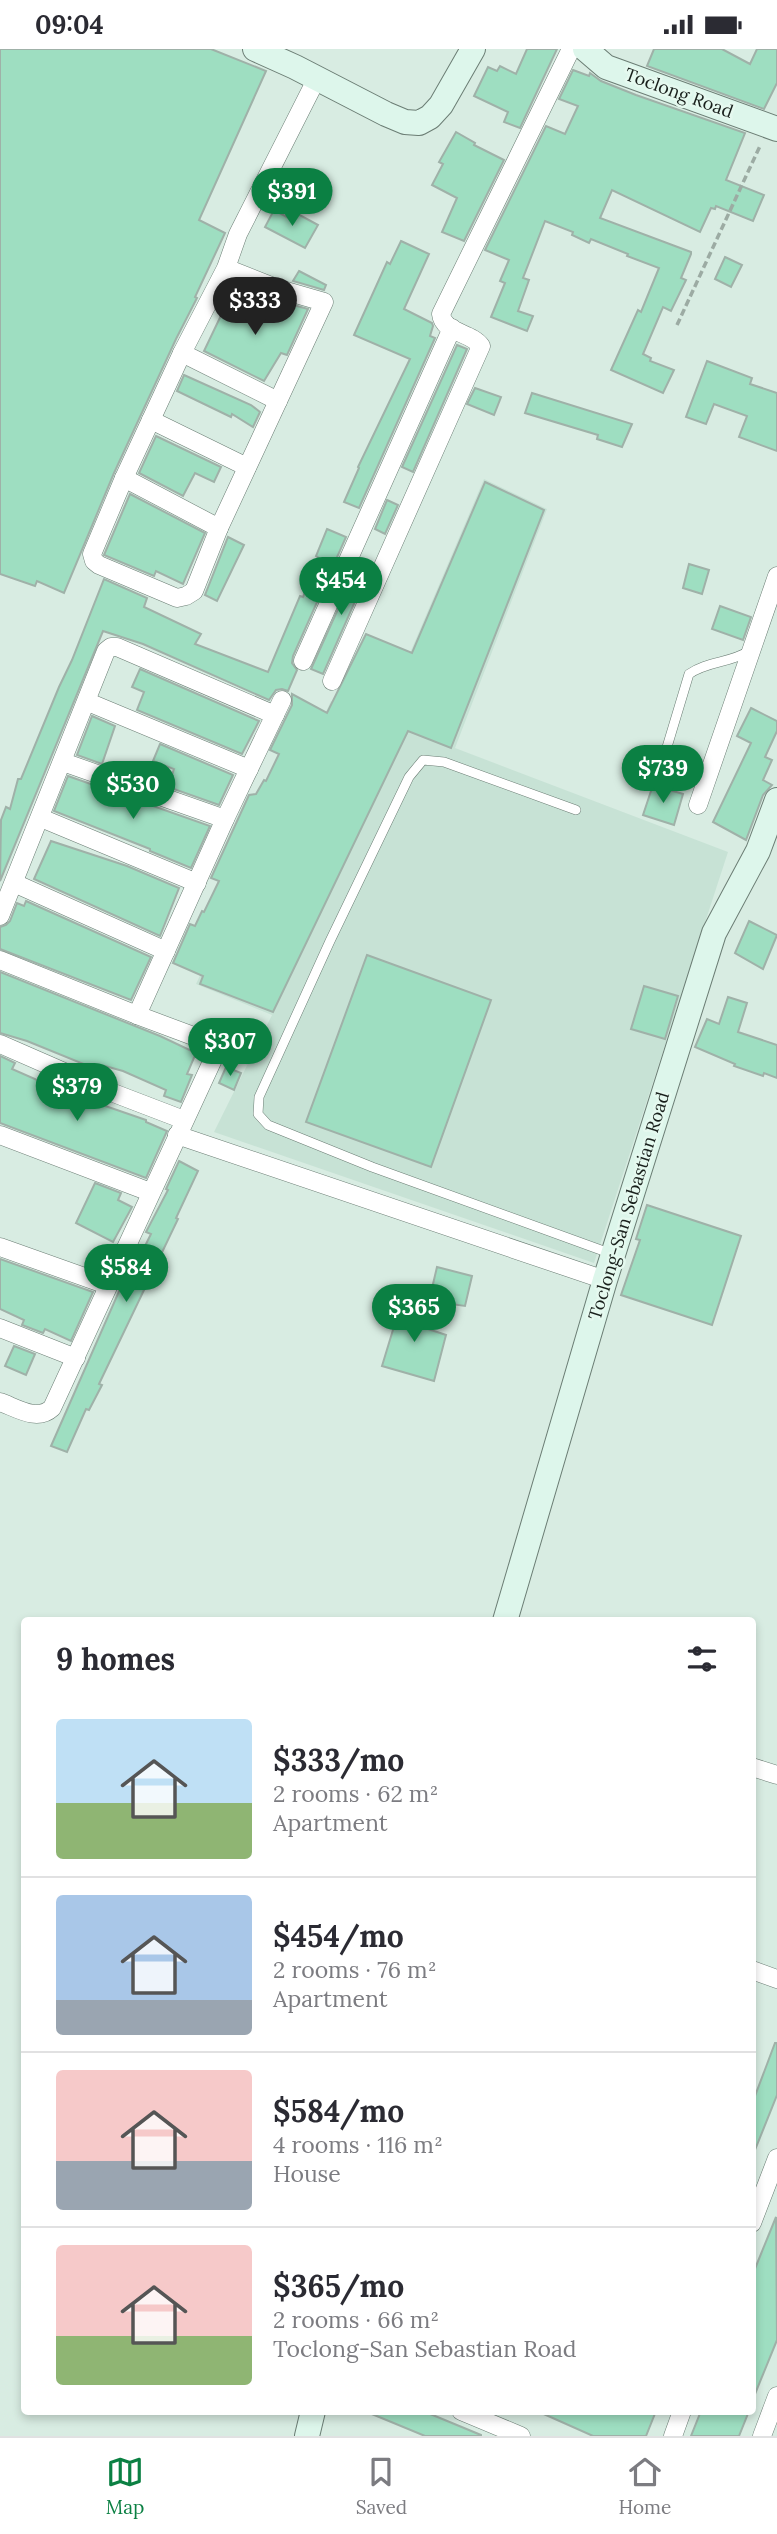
<!DOCTYPE html>
<html lang="en">
<head>
<meta charset="utf-8">
<style>
	body { margin:0; font-family:Lora,serif; background:#f2f2f3; color:#2b2b33; height:100vh; display:flex; flex-direction:column; font-size:26px; white-space:nowrap }
	* { box-sizing:border-box; margin:0 }
	p { font-size:23px; color:#7c7c81 }
	.icon { flex:none; width:38px; height:38px; fill:none; stroke:currentColor; stroke-width:2; stroke-linecap:round; stroke-linejoin:round }
	.map { position:relative; flex:1; overflow:hidden }
	.side { position:absolute; left:21px; top:1568px; width:735px; height:798px; display:flex; flex-direction:column; background:#fff; border-radius:7px; box-shadow:0 4px 10px #0003 }
	.side>* { flex:none }
	.price { position:absolute; translate:-50% -60px; padding:0 16px; border-radius:24px; background:#0b8043; color:#fff; font-size:23px; line-height:46px; filter:drop-shadow(0 2px 4px #0008) }
	.price::after { content:''; position:absolute; left:50%; top:42px; width:21px; height:16px; margin-left:-10px; background:inherit; clip-path:polygon(0 0,100% 0,50% 100%) }
	.price.current { background:#222; color:#fff }
	ul { padding:0; list-style:none }
	li { display:flex; align-items:center; gap:21px; height:175px; padding:0 35px }
	li+li { border-top:2px solid #e1e1e2 }
	li span { display:grid; place-items:center; flex:none; width:196px; height:140px; border-radius:7px; color:#555 }
	li>.icon { margin-inline-start:auto }
	span .icon { width:84px; height:84px; fill:#fffc; stroke-width:1 }
	li b { font-size:30px }
	h2 { display:flex; justify-content:space-between; align-items:center; height:84px; padding:0 35px; font-size:30px }
	.status { display:flex; justify-content:space-between; align-items:center; height:49px; padding:0 35px; background:#fff; direction:ltr }
	.status svg { height:19px; fill:currentColor }
	.tab-bar { display:flex; justify-content:space-around; align-items:center; height:98px; border-top:2px solid #e1e1e2; background:#fff; font-size:19px; color:#7c7c81 }
	.tab-bar a { display:grid; justify-items:center; gap:4px }
	.tab-bar .current { color:#0b8043 }
	.map>svg:first-child { display:block }
</style>
</head>
<body>
<div class="status"><b>09:04</b><svg viewBox="0 0 49 12"><path d="M0 12V9h3v3zM5 12V6h3v6zM10 12V3h3v9zM15 12V0h3v12zM26 1h20v11H26zM47 4h2v5h-2z"/></svg></div>
<div class="map">
<svg width="777" height="2387" viewBox="0 0 777 2387">
	<rect width="100%" height="100%" fill="#d8ece2"/>
	<!-- built -->
	<path fill="#c7e2d5" d="M484,430L547,460L455,699L728,803L594,1214L214,1083L272,966L196,935L331,652L381,672Z"/>
	<!-- building -->
	<g fill="#9edec1" stroke="#9fb1a8" stroke-width="2">
		<path d="M0,0H211L266,22L199,171L225,184L195,248L197,249L176,290L114,424L64,544L37,532L35,537L0,525Z"/>
		<path d="M527,0H557L520,79L504,73L508,63L474,47L488,18L497,22L500,17L516,25Z"/>
		<path d="M654,0H722L750,15L757,0H777V34L764,60L647,17Z"/>
		<path d="M573,21L589,27L590,24L601,32L636,46L745,84L726,131L764,146L753,172L716,157L715,160L711,159L700,183L612,141L600,169L691,203V205L681,229L686,231L671,262L663,258L643,305L651,309L650,312L674,321L663,344L611,321L638,261L641,263L659,219L627,207L628,205L591,190L589,194L572,186L573,183L545,172L523,229L529,231L518,262L533,267L527,282L491,268L505,234L500,232L509,211L485,201L546,77L565,85L578,57L559,50Z"/>
		<path d="M456,83L475,94L474,96L504,111L464,192L442,183L457,149L432,136L443,115L439,113Z"/>
		<path d="M274,161L294,172L298,165L318,176L305,199L265,178Z"/>
		<path d="M401,192L429,205L404,260L432,274L433,277L430,287L435,289L359,459L344,453L359,419L358,418L410,310L354,286L387,213L390,215Z"/>
		<path d="M725,208L742,216L731,238L715,230Z"/>
		<path d="M299,222L326,236L324,241L293,232Z"/>
		<path d="M242,253L272,270L282,253L308,260L287,306L281,304L264,332L204,302L227,254L238,260Z"/>
		<path d="M457,296L467,300L413,423L402,418Z"/>
		<path d="M707,312L752,329L750,335L777,344V402L739,388L747,367L714,355L706,375L686,368Z"/>
		<path d="M184,326L251,356L260,363L253,378L232,365L231,368L177,342Z"/>
		<path d="M475,339L501,348L494,366L467,355Z"/>
		<path d="M532,344L632,375L622,398L597,390L598,386L525,364Z"/>
		<path d="M156,387L221,418L214,433L195,424L183,447L139,424Z"/>
		<path d="M485,433L544,461L451,699L408,682L273,963L200,935L203,927L173,914L190,875L195,877L202,862L204,863L219,832L211,829L249,746L256,745L264,731L266,732L279,705L270,701L292,656V645L327,664L366,585L412,604Z"/>
		<path d="M130,445L205,484L183,535L156,522L154,527L104,506Z"/>
		<path d="M387,451L398,456L385,485L375,480Z"/>
		<path d="M327,480L346,488L293,607L292,614L297,621L288,642L282,640L276,641L269,651L143,595L103,582L0,832L1,771L6,758L10,760L18,730H21L59,638L72,611L104,530L147,549L144,558L201,585L195,595L268,623L300,547L303,548L319,509L316,507Z"/>
		<path d="M228,488L244,496L217,552L205,546Z"/>
		<path d="M361,509L372,514L323,625L311,620Z"/>
		<path d="M689,515L709,521L702,545L683,539Z"/>
		<path d="M720,557L751,568L743,591L712,580Z"/>
		<path d="M140,620L259,672L242,705L137,661L144,643L132,638Z"/>
		<path d="M751,659L777,672V682L765,708L772,711L763,731L772,736L763,746L746,791L713,773L751,694L737,687Z"/>
		<path d="M92,667L115,677L102,715L77,706Z"/>
		<path d="M160,695L233,726L219,756L168,738L174,720L153,712Z"/>
		<path d="M68,727L210,777L191,819L150,802V800L54,762Z"/>
		<path d="M653,736L683,745L674,776L643,766Z"/>
		<path d="M51,792L127,817L179,839L160,887L34,830Z"/>
		<path d="M26,852L151,908L131,951L0,900V878L6,876L10,872L17,854L24,857Z"/>
		<path d="M749,872L777,886L763,920L735,904Z"/>
		<path d="M367,906L491,951L431,1118L306,1073Z"/>
		<path d="M0,923L160,987L196,1004L187,1025L192,1026L181,1053L164,1047L166,1041L123,1022L105,1017L103,1023L27,992L0,984Z"/>
		<path d="M644,937L678,947L665,990L631,980Z"/>
		<path d="M728,948L747,954L738,983L777,996V1029L764,1024L763,1027L734,1017L735,1015L695,998L707,970L719,975Z"/>
		<path d="M239,992L253,998L246,1014L232,1009Z"/>
		<path d="M0,1007L15,1014L12,1020L87,1053L88,1051L146,1071V1073L167,1082L146,1129L0,1074Z"/>
		<path d="M226,1018L241,1024L234,1041L219,1034Z"/>
		<path d="M179,1112L198,1122L176,1169L178,1170L99,1335L102,1336L89,1361L86,1360L67,1403L51,1397L124,1231L127,1233L151,1185L146,1183L168,1141L166,1140Z"/>
		<path d="M95,1134L121,1144L118,1151L132,1158L113,1193L76,1174Z"/>
		<path d="M647,1156L741,1187L712,1276L621,1246L640,1191L636,1190Z"/>
		<path d="M0,1210L93,1243L71,1292L45,1280L43,1284L22,1276L24,1271L0,1260Z"/>
		<path d="M437,1218L472,1227L465,1257L429,1252Z"/>
		<path d="M406,1245L424,1253L422,1278L446,1286L434,1332L382,1317L396,1271L400,1272Z"/>
		<path d="M14,1297L35,1305L26,1326L5,1317Z"/>
		<path d="M775,1994H777V2046L753,2106L752,2055Z"/>
		<path d="M776,2168L777,2291L753,2350L752,2227Z"/>
		<path d="M423,2362L481,2386V2387H425L367,2363Z"/>
		<path d="M537,2362H656L646,2387H593Z"/>
		<path d="M701,2362H749L739,2387H691Z"/>
	</g>
	<g fill="none" stroke-linecap="round" stroke-linejoin="round">
		<defs>
			<g id="lane">
				<path d="M667,698L689,625C707,612 731,614 749,602"/>
				<path d="M576,761L444,713L423,711L409,728L330,892L259,1048L258,1065L268,1076L372,1118L612,1205"/>
			</g>
			<g id="street">
				<path d="M226,219L279,240L324,253L219,479L194,542L186,547L177,549L99,516L94,512L92,505L124,429L182,304L226,219L238,185L317,29"/>
				<path d="M182,304L278,352"/>
				<path d="M151,371L247,418"/>
				<path d="M124,429L219,479"/>
				<path d="M303,612L452,279"/>
				<path d="M332,632L481,297C471,283 443,284 441,265L571,0"/>
				<path d="M88,653L249,720"/>
				<path d="M63,713L225,770"/>
				<path d="M698,756L777,527"/>
				<path d="M41,769L197,834"/>
				<path d="M14,834L166,902"/>
				<path d="M0,867L106,602L111,598H117L275,666"/>
				<path d="M0,911L137,966L212,994L216,1004L52,1359C37,1373 17,1359 0,1353"/>
				<path d="M137,966L225,770L282,651"/>
				<path d="M0,995L103,1040L184,1071"/>
				<path d="M0,1086L150,1143"/>
				<path d="M177,1086L605,1231"/>
				<path d="M0,1198L107,1236"/>
				<path d="M0,1279L76,1309"/>
				<path d="M752,1718L777,1726"/>
				<path d="M752,1921L777,1930"/>
				<path d="M752,2174L777,2109"/>
				<path d="M461,2362L521,2387"/>
				<path d="M673,2387L682,2362"/>
				<path d="M762,2387L777,2347"/>
			</g>
			<g id="secondary">
				<path d="M255,0L295,18L386,65L405,73L419,74L430,68L441,56L473,0"/>
				<path d="M585,0L606,18L777,80"/>
				<path d="M505,1572L605,1231L714,884L758,802L777,751"/>
				<path d="M307,2387L313,2362"/>
			</g>
		</defs>
		<!-- lane casing -->
		<use href="#lane" stroke="#6b7d74" stroke-width="10"/>
		<!-- street casing -->
		<use href="#street" stroke="#6b7d74" stroke-width="19"/>
		<!-- secondary casing -->
		<use href="#secondary" stroke="#6b7d74" stroke-width="26"/>
		<!-- path -->
		<path stroke="#9caba3" stroke-width="3.5" stroke-dasharray="7 3.5" stroke-linecap="butt" d="M677,276L760,97"/>
		<!-- lane -->
		<use href="#lane" stroke="#fff" stroke-width="9"/>
		<!-- street -->
		<use href="#street" stroke="#fff" stroke-width="18"/>
		<!-- secondary -->
		<use href="#secondary" stroke="#ddf6eb" stroke-width="24"/>
	</g>
	<g text-anchor="middle" stroke-width="5" stroke-linejoin="round" paint-order="stroke">
		<!-- street labels -->
		<g font-size="18" fill="#19201c" stroke="#e5f9ef">
			<text transform="translate(679 44) rotate(20)" y="6">Toclong Road</text>
			<text transform="translate(629 1157) rotate(-73)" y="6">Toclong-San Sebastian Road</text>
		</g>
	</g>
</svg>
<b class="price" style="left:292px;top:179px">$391</b>
<b class="price current" style="left:255px;top:288px">$333</b>
<b class="price" style="left:341px;top:568px">$454</b>
<b class="price" style="left:663px;top:756px">$739</b>
<b class="price" style="left:133px;top:772px">$530</b>
<b class="price" style="left:230px;top:1029px">$307</b>
<b class="price" style="left:77px;top:1074px">$379</b>
<b class="price" style="left:126px;top:1255px">$584</b>
<b class="price" style="left:414px;top:1295px">$365</b>
<section class="side">
<h2>9 homes<svg class="icon" aria-label="filters" viewBox="0 0 24 24"><path d="M4 7h16M4 17h16"/><circle cx="9" cy="7" r="2"/><circle cx="15" cy="17" r="2"/></svg></h2>
<ul>
<li><span style="background:linear-gradient(#bfe0f5 60%,#8fb573 0)"><svg class="icon" aria-label="home" viewBox="0 0 24 24"><path d="M3 11l9-7 9 7M6 9v11h12V9"/></svg></span><div><b>$333/mo</b><p>2 rooms · 62 m²</p><p>Apartment</p></div></li>
<li><span style="background:linear-gradient(#a9c7e8 75%,#9aa5b1 0)"><svg class="icon" aria-label="home" viewBox="0 0 24 24"><path d="M3 11l9-7 9 7M6 9v11h12V9"/></svg></span><div><b>$454/mo</b><p>2 rooms · 76 m²</p><p>Apartment</p></div></li>
<li><span style="background:linear-gradient(#f6c9c9 65%,#9aa5b1 0)"><svg class="icon" aria-label="home" viewBox="0 0 24 24"><path d="M3 11l9-7 9 7M6 9v11h12V9"/></svg></span><div><b>$584/mo</b><p>4 rooms · 116 m²</p><p>House</p></div></li>
<li><span style="background:linear-gradient(#f6c9c9 65%,#8fb573 0)"><svg class="icon" aria-label="home" viewBox="0 0 24 24"><path d="M3 11l9-7 9 7M6 9v11h12V9"/></svg></span><div><b>$365/mo</b><p>2 rooms · 66 m²</p><p>Toclong-San Sebastian Road</p></div></li>
</ul>
</section>
</div>
<nav class="tab-bar">
<a class="current"><svg class="icon" aria-label="map" viewBox="0 0 24 24"><path d="M3 6l6-2 6 2 6-2v14l-6 2-6-2-6 2zM9 4v14M15 6v14"/></svg>Map</a>
<a><svg class="icon" aria-label="saved" viewBox="0 0 24 24"><path d="M7 4h10v16l-5-4-5 4z"/></svg>Saved</a>
<a><svg class="icon" aria-label="home" viewBox="0 0 24 24"><path d="M3 11l9-7 9 7M6 9v11h12V9"/></svg>Home</a>
</nav>
</body>
</html>
